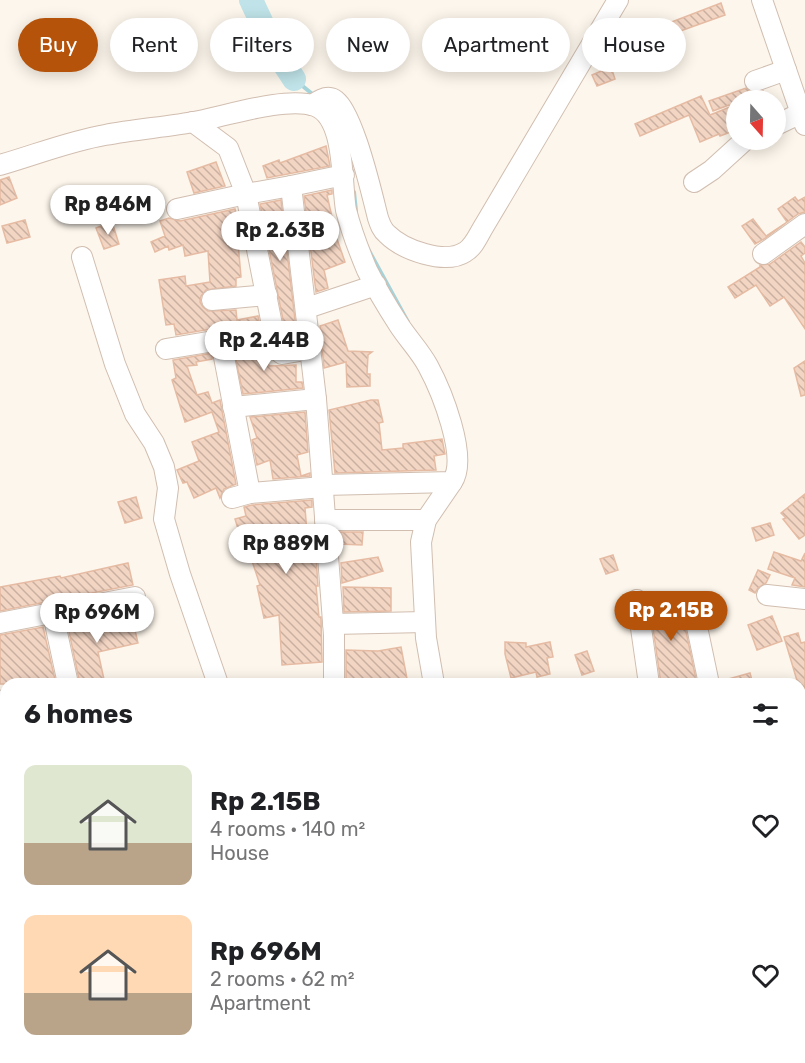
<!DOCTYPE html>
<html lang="en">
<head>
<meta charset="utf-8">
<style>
	body { margin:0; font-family:Rubik,sans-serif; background:#f6f6f6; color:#202124; height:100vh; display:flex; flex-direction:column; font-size:22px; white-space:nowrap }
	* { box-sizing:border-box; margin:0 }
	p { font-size:20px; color:#757577 }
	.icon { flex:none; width:33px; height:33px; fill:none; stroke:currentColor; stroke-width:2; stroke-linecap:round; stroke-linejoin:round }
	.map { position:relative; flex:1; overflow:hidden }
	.panel { position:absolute; left:0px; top:678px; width:806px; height:386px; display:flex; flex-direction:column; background:#fff; border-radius:18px 18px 0 0; box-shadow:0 3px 15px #0003 }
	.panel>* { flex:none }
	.banner { position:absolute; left:18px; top:18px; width:770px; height:54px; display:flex; gap:12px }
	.needle { width:39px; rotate:160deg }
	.fabs { position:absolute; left:726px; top:90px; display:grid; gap:12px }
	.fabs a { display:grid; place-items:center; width:60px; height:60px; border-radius:50%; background:#fff; box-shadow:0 3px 15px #0003; font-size:30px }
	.price { position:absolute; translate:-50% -51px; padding:0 14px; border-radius:21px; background:#fff; color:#222; font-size:20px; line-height:39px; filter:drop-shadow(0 2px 3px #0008) }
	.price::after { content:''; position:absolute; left:50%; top:36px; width:18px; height:14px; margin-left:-9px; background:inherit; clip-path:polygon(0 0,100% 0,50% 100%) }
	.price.selected { background:#b45309; color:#fff }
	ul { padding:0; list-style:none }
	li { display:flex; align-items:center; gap:18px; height:150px; padding:0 24px }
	li span { display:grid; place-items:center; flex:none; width:168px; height:120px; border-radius:12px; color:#555 }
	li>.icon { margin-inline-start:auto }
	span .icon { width:72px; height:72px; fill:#fffc; stroke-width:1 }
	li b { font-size:26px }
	h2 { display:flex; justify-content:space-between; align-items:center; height:72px; padding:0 24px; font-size:26px }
	.tag { padding:0 21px; border-radius:27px; background:#fff; box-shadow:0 3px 15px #0003; font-size:21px; line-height:54px }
	.tag.selected { background:#b45309; color:#fff }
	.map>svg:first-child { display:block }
</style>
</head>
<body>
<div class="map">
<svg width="805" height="1063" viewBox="0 0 805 1063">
	<defs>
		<pattern id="building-back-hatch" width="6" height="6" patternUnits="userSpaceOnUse" patternTransform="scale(1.5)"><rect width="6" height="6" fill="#f3d5c3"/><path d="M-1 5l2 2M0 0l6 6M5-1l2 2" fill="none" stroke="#cab0a1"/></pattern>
	</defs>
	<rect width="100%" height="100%" fill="#fdf6ec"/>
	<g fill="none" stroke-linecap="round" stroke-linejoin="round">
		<!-- stream -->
		<g stroke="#a5d3da" stroke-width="4">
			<path d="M294,79L316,97"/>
			<path d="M354,192L356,211"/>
			<path d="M367,247L408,322"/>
			<path d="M485,1058L486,1063"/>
		</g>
		<!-- river -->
		<path stroke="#bfe3e8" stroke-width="24" d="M251,0L273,47L294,79"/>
	</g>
	<!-- building -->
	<g fill="url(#building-back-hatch)" stroke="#e6bba3" stroke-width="1.5">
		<path d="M721,3L725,15L672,34L669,23Z"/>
		<path d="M611,67L615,79L597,86L592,75Z"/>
		<path d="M746,88L752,93L763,91V93L736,100V130L720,136L719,134L700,142L689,115L640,136L635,124L701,96L710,115L730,107L729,105L713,111L709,101Z"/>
		<path d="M326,146L330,166L267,178L263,166L279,160L280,163Z"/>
		<path d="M216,162L225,186L194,193L187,172Z"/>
		<path d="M9,177L17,198L0,205V180Z"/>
		<path d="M332,190V194L327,195L337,239L345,262L324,270L328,288L316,292L304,196Z"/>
		<path d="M795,197L798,201L805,197V212L798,214L764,239L755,244L742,226L753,219L766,236L787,222L778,209Z"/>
		<path d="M281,200L297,337L287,340L260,204Z"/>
		<path d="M235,209L243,242L238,243L241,277L236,278V286L206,290L201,296L200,302L203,307L208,311L236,310L237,320L258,316L259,321L176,335L174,324L166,325L159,280L185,276L186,286L210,282L208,251L185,256L183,245L169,250L168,246L155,252L151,242L165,236L160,221L169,218L180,221Z"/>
		<path d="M25,220L30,237L7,243L2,226Z"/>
		<path d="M112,222L119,244L104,249L96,228Z"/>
		<path d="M801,242L805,247V253L801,256L805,263V329L784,297L770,306L756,285L735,298L728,287L760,267V265L770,264Z"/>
		<path d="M338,320L348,351L372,352L368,355L367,374H370V386L347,387L346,362L324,368L320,326Z"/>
		<path d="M264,345L269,366L296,365V382H302L303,388L243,394L234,350Z"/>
		<path d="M213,353L212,359L196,362L197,365L187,366L197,395L208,392L212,403L220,400L236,484L224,489L220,498L216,488L194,498L187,482L183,483L177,470L199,461L192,442L219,432L212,412L185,422L172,380L176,378L173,360Z"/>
		<path d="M805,361V395L801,396L794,368Z"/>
		<path d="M371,400H378L383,422L379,423L382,450L403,448V444L442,439L445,454L434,456L436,470L335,473L329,410Z"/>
		<path d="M305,412L308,452L297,455L301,476L310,473V476L273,479L270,460L257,465L252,440L257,438L250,417Z"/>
		<path d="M805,494V535L799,539L783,519L786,518L781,513Z"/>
		<path d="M136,497L142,518L125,523L118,502Z"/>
		<path d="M312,500V507L305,508L308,545L315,543L318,586H316L319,617H321L322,662L282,665L279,615L264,618L257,586L260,585L242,531L239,532L235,519L246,516L244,507L252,505Z"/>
		<path d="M770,523L774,535L756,541L752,528Z"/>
		<path d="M338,532H363L362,545L339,544Z"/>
		<path d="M774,552L801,561L805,553V587L792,585L795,578L768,569Z"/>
		<path d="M613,555L618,570L606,574L600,559Z"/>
		<path d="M378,557L383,571L342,583L341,563Z"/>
		<path d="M128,563L133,585L0,611V587L60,576L61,578Z"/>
		<path d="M758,570L770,575L766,583L758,588L755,593L749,590Z"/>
		<path d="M343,587L391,588V611L344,612Z"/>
		<path d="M673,596L677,618L683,617L696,679L661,684L649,600Z"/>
		<path d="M113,613L116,626L133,622L138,643L98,652L105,684H80L67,622Z"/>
		<path d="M772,616L782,641L757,650L748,625Z"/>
		<path d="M43,627L56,684H0V635Z"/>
		<path d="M798,633L801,643L805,642V695L801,696L800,684H798L784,637Z"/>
		<path d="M505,642L526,643V647L550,642L553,657L547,658L550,674L537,677L536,672L511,678L505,654Z"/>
		<path d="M401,647L408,684H346V650L378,651Z"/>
		<path d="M587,651L594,671L582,675L575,655Z"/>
		<path d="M750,673L753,684H721V681Z"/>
	</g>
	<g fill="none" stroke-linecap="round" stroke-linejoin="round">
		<defs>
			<g id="minor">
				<path d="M762,0L805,125"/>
				<path d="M755,81L786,70"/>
				<path d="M312,105C317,102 324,97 330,98C351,99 373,199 378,218C380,224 382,230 387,234C403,250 445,265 465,252C474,247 479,234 484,226L618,0"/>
				<path d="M193,122L228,148L246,194L277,350L282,354L311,349"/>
				<path d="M776,125L801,113"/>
				<path d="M0,165C35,155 70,141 105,135C136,129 168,127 199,121C229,115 288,96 315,106C346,117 341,183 346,210C351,230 359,251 367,270C376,288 388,308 399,325C408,339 420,351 428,366C441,390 469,458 452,482L323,485"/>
				<path d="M694,182L712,170L745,140"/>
				<path d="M291,186L344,175"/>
				<path d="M177,209L246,194L291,186L316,399L334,635V684"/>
				<path d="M763,254L805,224"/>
				<path d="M82,257L115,364L135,414L154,443L164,467L168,488L164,519L180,574L218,684"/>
				<path d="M212,300L267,295"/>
				<path d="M307,308L376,285"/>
				<path d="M166,349L274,331"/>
				<path d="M224,357L250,493L323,487"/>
				<path d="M233,407L316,399"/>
				<path d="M232,498L250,493"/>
				<path d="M325,520H426"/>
				<path d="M767,595L805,599"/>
				<path d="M637,600L649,684"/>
				<path d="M692,603L709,684"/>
				<path d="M53,614L68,684"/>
				<path d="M0,623L135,597"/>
				<path d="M333,624L425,622"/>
				<path d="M434,684L426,638L421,542L426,520L452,482"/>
				<path d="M0,701L6,700"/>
				<path d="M800,709L805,707"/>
				<path d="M800,770L805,768"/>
				<path d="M0,776H6"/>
				<path d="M800,804L805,825"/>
				<path d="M2,806L6,826"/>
				<path d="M800,844L805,843"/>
				<path d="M0,889L6,887"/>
				<path d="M800,943H805"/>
				<path d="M0,977L6,974"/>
				<path d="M800,1021L805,1019"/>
				<path d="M222,1058L224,1063"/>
				<path d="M358,1058L360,1063"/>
				<path d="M537,1058V1063"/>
				<path d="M781,1058V1063"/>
				<path d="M254,1063L267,1058"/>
				<path d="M473,1063V1058"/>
			</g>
		</defs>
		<!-- minor casing -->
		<use href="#minor" stroke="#d1beb0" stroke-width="22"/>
		<!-- minor -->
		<use href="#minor" stroke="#fff" stroke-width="20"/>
	</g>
</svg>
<div class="fabs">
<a><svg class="needle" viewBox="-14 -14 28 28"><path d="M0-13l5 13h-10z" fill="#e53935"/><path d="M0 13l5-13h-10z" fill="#757577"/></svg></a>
</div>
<b class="price" style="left:108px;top:236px">Rp 846M</b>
<b class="price" style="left:280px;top:262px">Rp 2.63B</b>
<b class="price" style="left:264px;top:372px">Rp 2.44B</b>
<b class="price" style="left:286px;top:575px">Rp 889M</b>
<b class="price selected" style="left:671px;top:642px">Rp 2.15B</b>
<b class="price" style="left:97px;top:644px">Rp 696M</b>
<div class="banner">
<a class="tag selected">Buy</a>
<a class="tag">Rent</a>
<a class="tag">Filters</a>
<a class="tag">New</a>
<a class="tag">Apartment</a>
<a class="tag">House</a>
</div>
<section class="panel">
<h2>6 homes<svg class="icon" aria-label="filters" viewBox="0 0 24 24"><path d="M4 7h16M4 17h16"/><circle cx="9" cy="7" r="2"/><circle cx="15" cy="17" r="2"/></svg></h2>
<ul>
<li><span style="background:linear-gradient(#dfe7d0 65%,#b9a48a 0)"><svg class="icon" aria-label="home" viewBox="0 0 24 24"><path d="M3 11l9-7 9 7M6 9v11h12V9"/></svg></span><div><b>Rp 2.15B</b><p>4 rooms · 140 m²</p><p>House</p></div><svg class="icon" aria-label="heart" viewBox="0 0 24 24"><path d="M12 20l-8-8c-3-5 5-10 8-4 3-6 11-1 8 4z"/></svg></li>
<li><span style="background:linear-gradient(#ffd9b3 65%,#b9a48a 0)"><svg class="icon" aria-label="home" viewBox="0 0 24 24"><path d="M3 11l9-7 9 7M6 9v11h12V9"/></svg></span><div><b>Rp 696M</b><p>2 rooms · 62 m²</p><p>Apartment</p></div><svg class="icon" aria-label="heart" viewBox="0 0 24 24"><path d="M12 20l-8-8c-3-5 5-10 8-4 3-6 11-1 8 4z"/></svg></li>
</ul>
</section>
</div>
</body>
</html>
